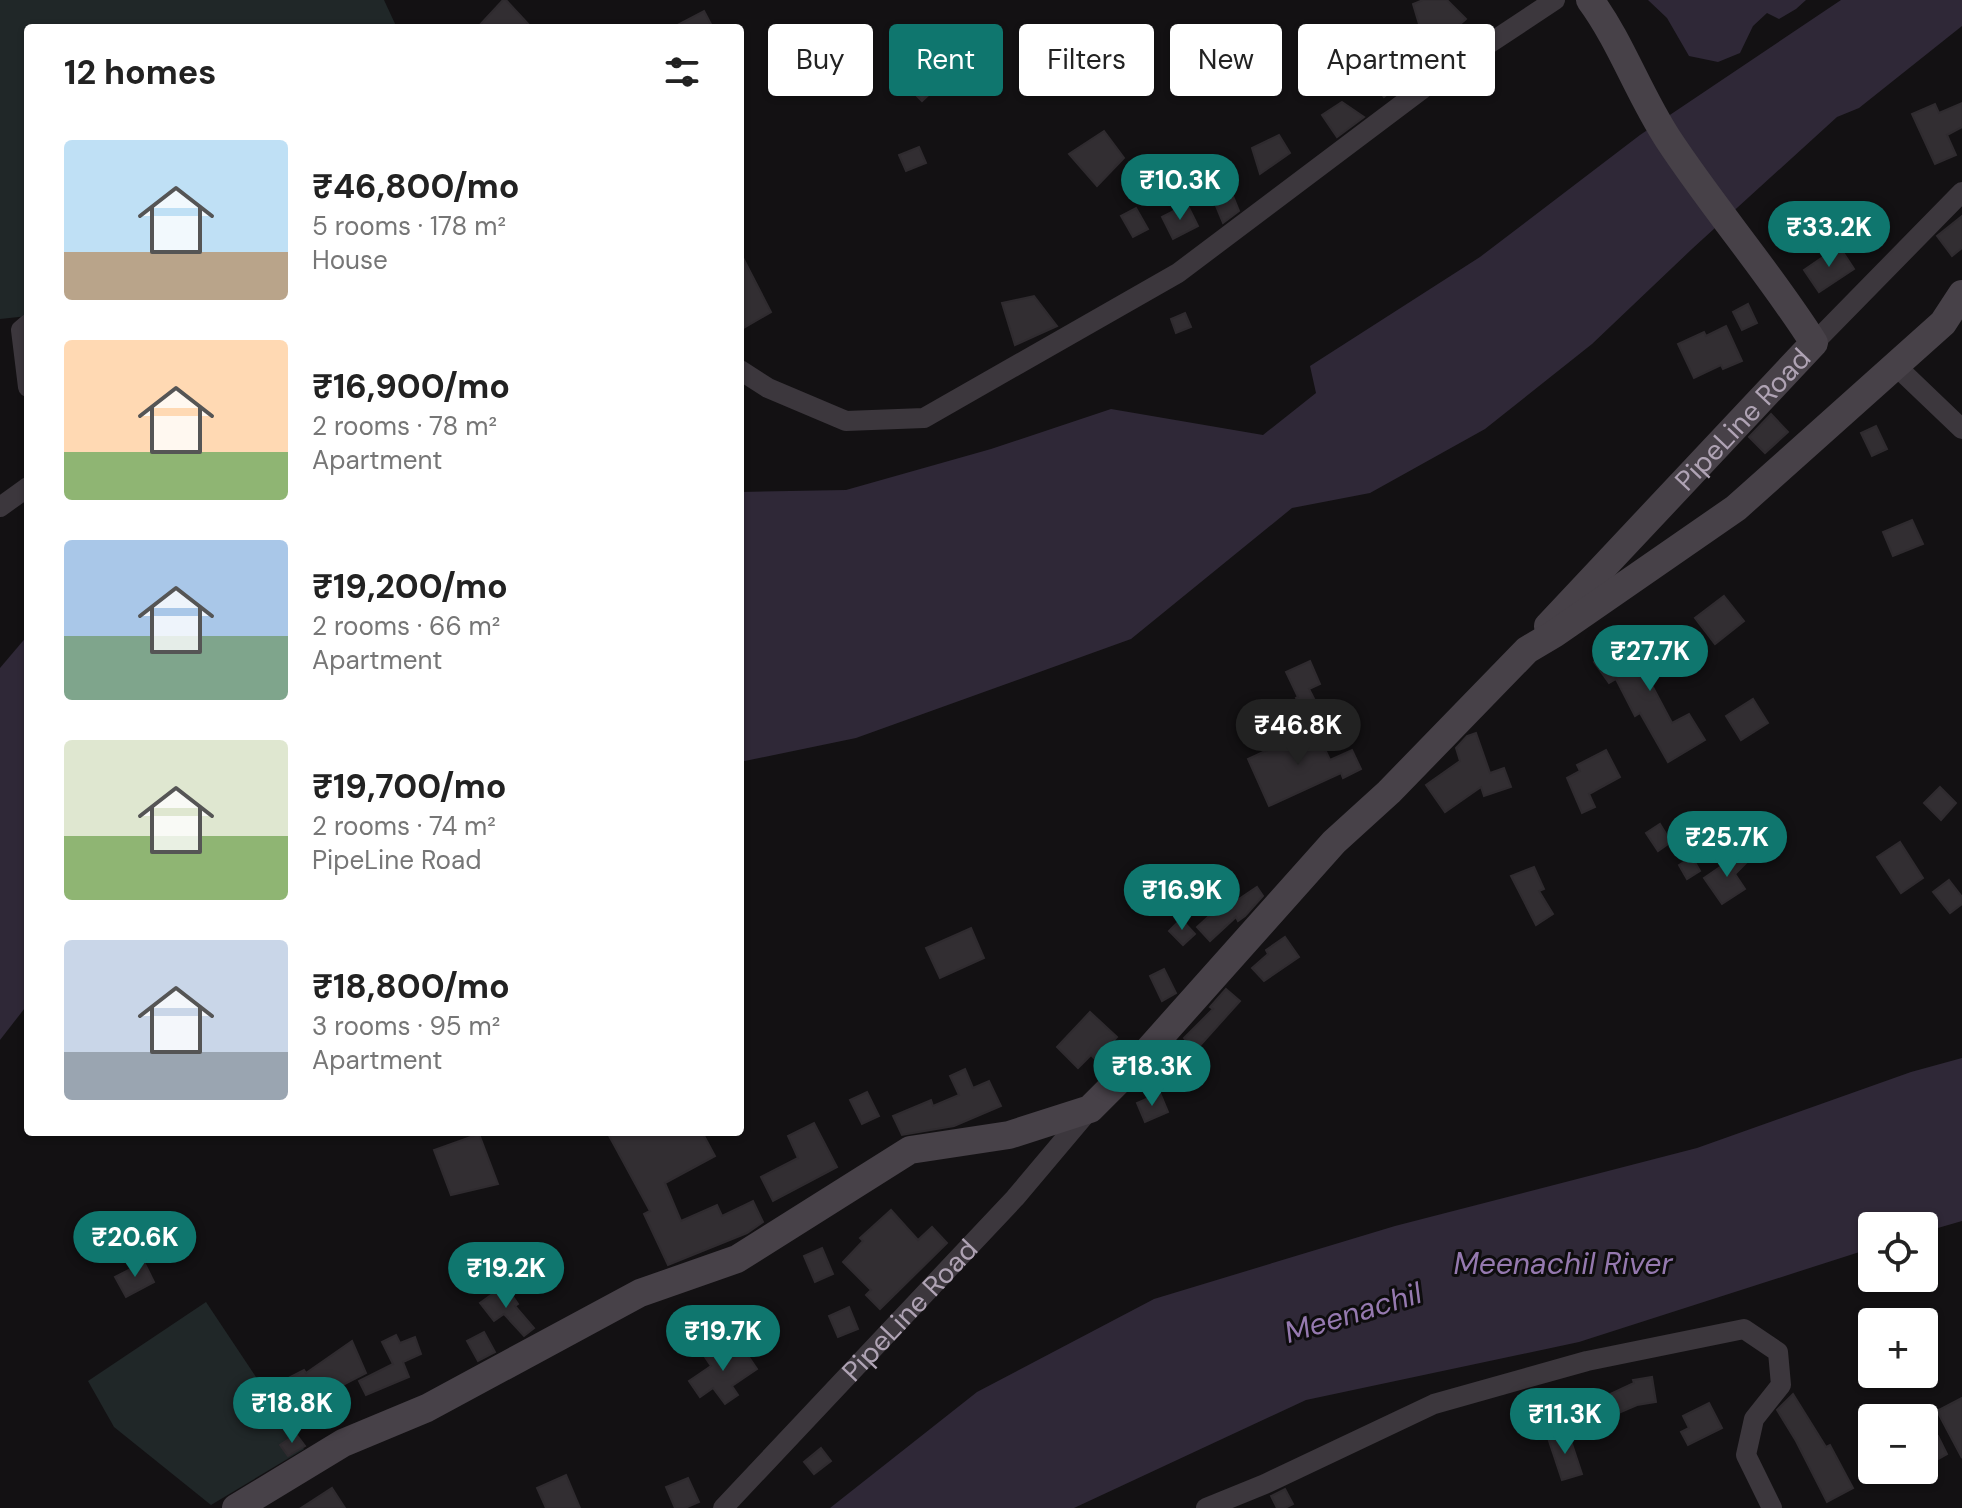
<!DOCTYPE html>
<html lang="en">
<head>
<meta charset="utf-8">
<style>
	body { margin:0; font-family:"DM Sans",sans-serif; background:#f6f6f6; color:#222; height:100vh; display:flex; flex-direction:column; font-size:30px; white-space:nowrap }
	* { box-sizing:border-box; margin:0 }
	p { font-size:26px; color:#767676 }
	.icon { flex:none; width:44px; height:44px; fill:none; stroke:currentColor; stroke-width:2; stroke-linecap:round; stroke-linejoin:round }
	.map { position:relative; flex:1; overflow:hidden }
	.drawer { position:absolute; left:24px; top:24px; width:720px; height:1112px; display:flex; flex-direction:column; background:#fff; border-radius:8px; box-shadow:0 2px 6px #0004 }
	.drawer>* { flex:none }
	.hud { position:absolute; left:768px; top:24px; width:760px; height:72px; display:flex; gap:16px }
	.controls { position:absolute; left:1858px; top:1212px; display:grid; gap:16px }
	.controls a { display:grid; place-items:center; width:80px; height:80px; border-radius:8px; background:#fff; box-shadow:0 2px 6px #0004; font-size:40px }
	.price { position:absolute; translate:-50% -68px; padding:0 18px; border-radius:28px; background:#0f766e; color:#fff; font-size:26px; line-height:52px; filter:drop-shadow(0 2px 4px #0008) }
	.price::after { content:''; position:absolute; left:50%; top:48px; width:24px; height:18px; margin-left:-12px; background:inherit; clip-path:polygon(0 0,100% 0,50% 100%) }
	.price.on { background:#222; color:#fff }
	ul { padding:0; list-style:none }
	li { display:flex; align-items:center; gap:24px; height:200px; padding:0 40px }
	li span { display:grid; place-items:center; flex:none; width:224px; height:160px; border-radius:8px; color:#555 }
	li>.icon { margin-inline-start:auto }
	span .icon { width:96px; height:96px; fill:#fffc; stroke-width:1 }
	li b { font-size:34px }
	h2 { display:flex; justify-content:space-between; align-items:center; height:96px; padding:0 40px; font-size:34px }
	.tag { padding:0 28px; border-radius:8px; background:#fff; box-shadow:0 2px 6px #0004; font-size:28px; line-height:72px }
	.tag.on { background:#0f766e; color:#fff }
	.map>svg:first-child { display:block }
</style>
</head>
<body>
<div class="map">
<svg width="1962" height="1508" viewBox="0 0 1962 1508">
	<rect width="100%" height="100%" fill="#131113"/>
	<!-- green -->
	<g fill="#202728">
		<path d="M0,0H384L397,28H28V316L0,319Z"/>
		<path d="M206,1302L304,1449L211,1505L114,1427L88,1381Z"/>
	</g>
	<!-- water -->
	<g fill="#2f2837">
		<path d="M1648,0H1806L1796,9L1779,19L1767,13L1753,26L1740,53L1718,62L1689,56L1667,18Z"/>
		<path d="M1841,0H1962V26L1859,108L1837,117L1693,248L1592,344L1485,429L1370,493L1292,508L1131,639L856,738L740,762V492L846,490L991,449L1111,409L1263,435L1316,393L1310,366L1480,257L1640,135Z"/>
		<path d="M28,635V1004L0,1040V668Z"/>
		<path d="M1962,1058V1221L1924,1232V1226H1872V1248L1579,1342L1306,1400L1074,1508H830L977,1392L1154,1299L1395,1226L1697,1148L1911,1072Z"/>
	</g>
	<!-- building -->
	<g fill="#322e32" stroke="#2f2b2f" stroke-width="2">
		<path d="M503,0H506L532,28H477Z"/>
		<path d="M1423,0H1447L1466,19L1441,41L1425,44L1413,4Z"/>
		<path d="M704,11L713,28H672Z"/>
		<path d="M1396,55L1407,77L1384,97L1370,78Z"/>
		<path d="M924,78L935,89L922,101L911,90Z"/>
		<path d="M1342,102L1364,117L1337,137L1322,115Z"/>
		<path d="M1962,103V127L1947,135L1956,155L1935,164L1912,114L1935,104L1939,113Z"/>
		<path d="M1104,131L1124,158L1097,186L1069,154Z"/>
		<path d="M1279,135L1290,153L1260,174L1252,148Z"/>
		<path d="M919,147L926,163L906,171L899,155Z"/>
		<path d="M1230,189L1239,211L1223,223L1212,196Z"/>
		<path d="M1187,204L1198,226L1173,239L1162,217Z"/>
		<path d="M1136,208L1148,229L1133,237L1121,216Z"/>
		<path d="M1962,216V248L1952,256L1937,236Z"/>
		<path d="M1839,246L1854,269L1819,292L1804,270Z"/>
		<path d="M740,252L771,312L740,330Z"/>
		<path d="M1034,296L1057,326L1015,345L1002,303Z"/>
		<path d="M1748,304L1757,323L1742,330L1733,312Z"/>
		<path d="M1185,313L1191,327L1176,333L1171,319Z"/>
		<path d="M1726,326L1742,361L1723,369L1721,365L1694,378L1678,344L1704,332L1706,336Z"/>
		<path d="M1771,414L1788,432L1765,453L1749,437Z"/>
		<path d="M1876,426L1887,449L1872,456L1861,433Z"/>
		<path d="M1912,520L1923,544L1893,556L1883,532Z"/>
		<path d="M1724,596L1744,621L1715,644L1695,618Z"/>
		<path d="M1661,632L1677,654L1647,676L1672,723L1689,714L1705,740L1668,762L1640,713L1635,716L1616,679L1609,683L1594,662L1628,640L1635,650Z"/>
		<path d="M1310,661L1320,684L1309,689L1323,716L1309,724L1296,698L1298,697L1286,672Z"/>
		<path d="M1753,699L1768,723L1741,740L1726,716Z"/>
		<path d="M1315,728L1330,760L1352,750L1361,769L1343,778L1341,773L1269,806L1248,759Z"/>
		<path d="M1476,733L1490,773L1504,768L1511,787L1484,796L1481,787L1445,812L1426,785L1460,761L1456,748L1467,736Z"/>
		<path d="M1606,750L1620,777L1589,794L1595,807L1582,813L1567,778L1580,771L1577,765Z"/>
		<path d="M1940,787L1956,803L1941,820L1924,803Z"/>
		<path d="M1660,824L1671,842L1658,851L1646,833Z"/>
		<path d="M1900,842L1923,878L1901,893L1877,857Z"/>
		<path d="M1733,852L1746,863L1735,874L1745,889L1722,904L1704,878L1720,867Z"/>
		<path d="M1692,857L1700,871L1687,879L1679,865Z"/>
		<path d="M1534,867L1544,889L1539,891L1553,914L1536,925L1511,876Z"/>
		<path d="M1949,880L1962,897V904L1950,913L1933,892Z"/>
		<path d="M1257,887L1263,896L1245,916L1238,921L1236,917L1210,941L1197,927L1220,906L1224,909Z"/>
		<path d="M1181,919L1195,934L1183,945L1169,931Z"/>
		<path d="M971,928L984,958L940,978L926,948Z"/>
		<path d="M1285,937L1299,957L1264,981L1252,968L1268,954L1266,950Z"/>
		<path d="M1164,969L1176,993L1162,1001L1150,976Z"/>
		<path d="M1226,989L1240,1001L1196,1050L1184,1038L1213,1009L1210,1007Z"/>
		<path d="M1090,1012L1117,1037L1095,1059L1091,1055L1078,1068L1057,1047Z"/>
		<path d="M965,1069L973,1088L989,1081L1001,1106L954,1126L902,1135L893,1116L931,1100L933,1106L959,1095L950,1076Z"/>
		<path d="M867,1092L879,1116L862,1124L850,1100Z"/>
		<path d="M1160,1093L1168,1112L1145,1122L1137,1103Z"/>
		<path d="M814,1123L837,1167L773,1201L761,1177L798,1158L788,1136Z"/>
		<path d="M607,1132H702L715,1156L665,1183L681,1221L717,1205L722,1216L753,1201L763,1222L747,1233L668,1265L644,1214L650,1211Z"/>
		<path d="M479,1134L498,1184L451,1195L434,1150Z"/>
		<path d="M891,1210L918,1240L932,1227L947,1243L880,1309L866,1295L871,1290L843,1262L863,1241L860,1238Z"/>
		<path d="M822,1248L833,1274L815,1282L804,1256Z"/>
		<path d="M144,1262L154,1282L126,1297L115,1277Z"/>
		<path d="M505,1285L518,1304L515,1306L534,1328L524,1336L504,1314L494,1321L480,1303Z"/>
		<path d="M849,1307L858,1329L838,1337L829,1316Z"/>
		<path d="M484,1332L495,1352L478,1361L467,1341Z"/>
		<path d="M396,1335L400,1343L415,1337L421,1354L403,1362L409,1377L366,1395L359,1381L393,1364L382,1342Z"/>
		<path d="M352,1341L366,1373L279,1418L265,1390L304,1370L306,1373Z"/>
		<path d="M720,1343L731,1359L744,1350L757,1369L732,1386L738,1395L725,1404L713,1388L700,1397L689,1381L711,1366L703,1354Z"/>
		<path d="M1652,1377L1656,1402L1637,1405L1614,1415L1606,1396L1634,1383L1633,1380Z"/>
		<path d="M1793,1394L1826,1447L1830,1445L1853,1488L1827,1502L1796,1441L1777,1410Z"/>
		<path d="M1962,1398V1458L1937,1411Z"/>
		<path d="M1709,1403L1722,1428L1688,1445L1681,1432L1689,1428L1683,1416Z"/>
		<path d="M1568,1432L1582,1474L1562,1480L1548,1438Z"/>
		<path d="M296,1434L305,1446L288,1456L280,1445Z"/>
		<path d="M1938,1436L1947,1454L1924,1467V1443Z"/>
		<path d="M821,1448L831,1461L814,1474L804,1462Z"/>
		<path d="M566,1475L580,1508H546L537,1488Z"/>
		<path d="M688,1478L699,1502L685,1508H675L666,1487Z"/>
		<path d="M332,1488L345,1508H301Z"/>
		<path d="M1285,1489L1293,1504L1285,1508H1277L1271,1496Z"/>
	</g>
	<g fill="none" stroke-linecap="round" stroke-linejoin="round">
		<!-- street -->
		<g stroke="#3c373d" stroke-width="20">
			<path d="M28,324L21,330L28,387"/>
			<path d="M1814,343L1962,192"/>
			<path d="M1895,365L1962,429"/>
			<path d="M740,370L768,388L846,421L924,418L1178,273L1437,78L1555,0"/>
			<path d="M0,507L28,487"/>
			<path id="s1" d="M723,1508L1015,1198L1090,1109"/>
			<path d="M1206,1508L1265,1484L1434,1404L1587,1361L1744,1329L1778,1352L1781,1385L1754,1419L1746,1455L1772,1508"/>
		</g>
		<!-- secondary -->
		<g stroke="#474148" stroke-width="28">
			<path id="s2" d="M1548,626L1814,343C1769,272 1714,209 1668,139C1639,95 1621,42 1590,0"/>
			<path d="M236,1508L343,1443L427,1408L640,1293L737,1259L910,1150L1009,1135L1090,1109L1144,1055L1334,842L1389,792L1527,650L1554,634L1736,508L1943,323L1962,294"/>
		</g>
	</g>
	<g text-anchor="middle" stroke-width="6" stroke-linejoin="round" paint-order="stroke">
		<!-- street labels -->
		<g font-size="28" fill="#afa3b4" stroke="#0e0d0e">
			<text dy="10" stroke="none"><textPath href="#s2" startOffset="284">PipeLine Road</textPath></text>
			<text dy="10" stroke="none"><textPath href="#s1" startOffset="272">PipeLine Road</textPath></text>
		</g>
		<!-- water labels -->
		<g font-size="30" font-style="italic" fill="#9579af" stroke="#0e0d0e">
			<text x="1563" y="1274">Meenachil River</text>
			<text transform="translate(1353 1313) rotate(-17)" y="10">Meenachil</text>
		</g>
	</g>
</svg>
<div class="controls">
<a><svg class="icon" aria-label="locate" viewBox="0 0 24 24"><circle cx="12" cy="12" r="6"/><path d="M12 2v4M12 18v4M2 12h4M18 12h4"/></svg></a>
<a>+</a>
<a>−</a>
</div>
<b class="price" style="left:1180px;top:222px">₹10.3K</b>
<b class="price" style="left:1829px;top:269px">₹33.2K</b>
<b class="price" style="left:1650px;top:693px">₹27.7K</b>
<b class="price on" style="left:1298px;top:767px">₹46.8K</b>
<b class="price" style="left:1727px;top:879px">₹25.7K</b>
<b class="price" style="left:1182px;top:932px">₹16.9K</b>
<b class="price" style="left:1152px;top:1108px">₹18.3K</b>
<b class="price" style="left:135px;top:1279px">₹20.6K</b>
<b class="price" style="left:506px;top:1310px">₹19.2K</b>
<b class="price" style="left:723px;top:1373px">₹19.7K</b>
<b class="price" style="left:292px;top:1445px">₹18.8K</b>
<b class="price" style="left:1565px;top:1456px">₹11.3K</b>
<div class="hud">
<a class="tag">Buy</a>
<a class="tag on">Rent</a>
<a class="tag">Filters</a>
<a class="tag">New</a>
<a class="tag">Apartment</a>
</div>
<section class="drawer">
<h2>12 homes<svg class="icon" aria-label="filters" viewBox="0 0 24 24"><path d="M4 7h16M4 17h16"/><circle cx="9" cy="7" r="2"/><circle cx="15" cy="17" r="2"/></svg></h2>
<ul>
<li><span style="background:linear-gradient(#bfe0f5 70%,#b9a48a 0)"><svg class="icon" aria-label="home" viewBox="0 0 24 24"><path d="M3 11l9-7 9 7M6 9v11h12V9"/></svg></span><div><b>₹46,800/mo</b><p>5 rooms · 178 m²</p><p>House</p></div></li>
<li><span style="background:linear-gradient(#ffd9b3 70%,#8fb573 0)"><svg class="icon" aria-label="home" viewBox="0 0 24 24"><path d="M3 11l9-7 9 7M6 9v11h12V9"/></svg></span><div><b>₹16,900/mo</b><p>2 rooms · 78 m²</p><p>Apartment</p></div></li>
<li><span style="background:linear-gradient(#a9c7e8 60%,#7fa58c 0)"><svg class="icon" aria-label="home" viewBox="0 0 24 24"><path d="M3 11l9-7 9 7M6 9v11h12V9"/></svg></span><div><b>₹19,200/mo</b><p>2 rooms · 66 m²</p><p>Apartment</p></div></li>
<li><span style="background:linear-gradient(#dfe7d0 60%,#8fb573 0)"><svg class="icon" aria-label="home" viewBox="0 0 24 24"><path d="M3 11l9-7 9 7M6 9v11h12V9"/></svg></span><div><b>₹19,700/mo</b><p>2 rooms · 74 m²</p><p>PipeLine Road</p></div></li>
<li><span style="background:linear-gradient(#c9d6e8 70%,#9aa5b1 0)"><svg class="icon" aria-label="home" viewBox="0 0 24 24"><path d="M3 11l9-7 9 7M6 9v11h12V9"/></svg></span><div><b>₹18,800/mo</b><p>3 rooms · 95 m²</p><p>Apartment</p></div></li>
</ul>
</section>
</div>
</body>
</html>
